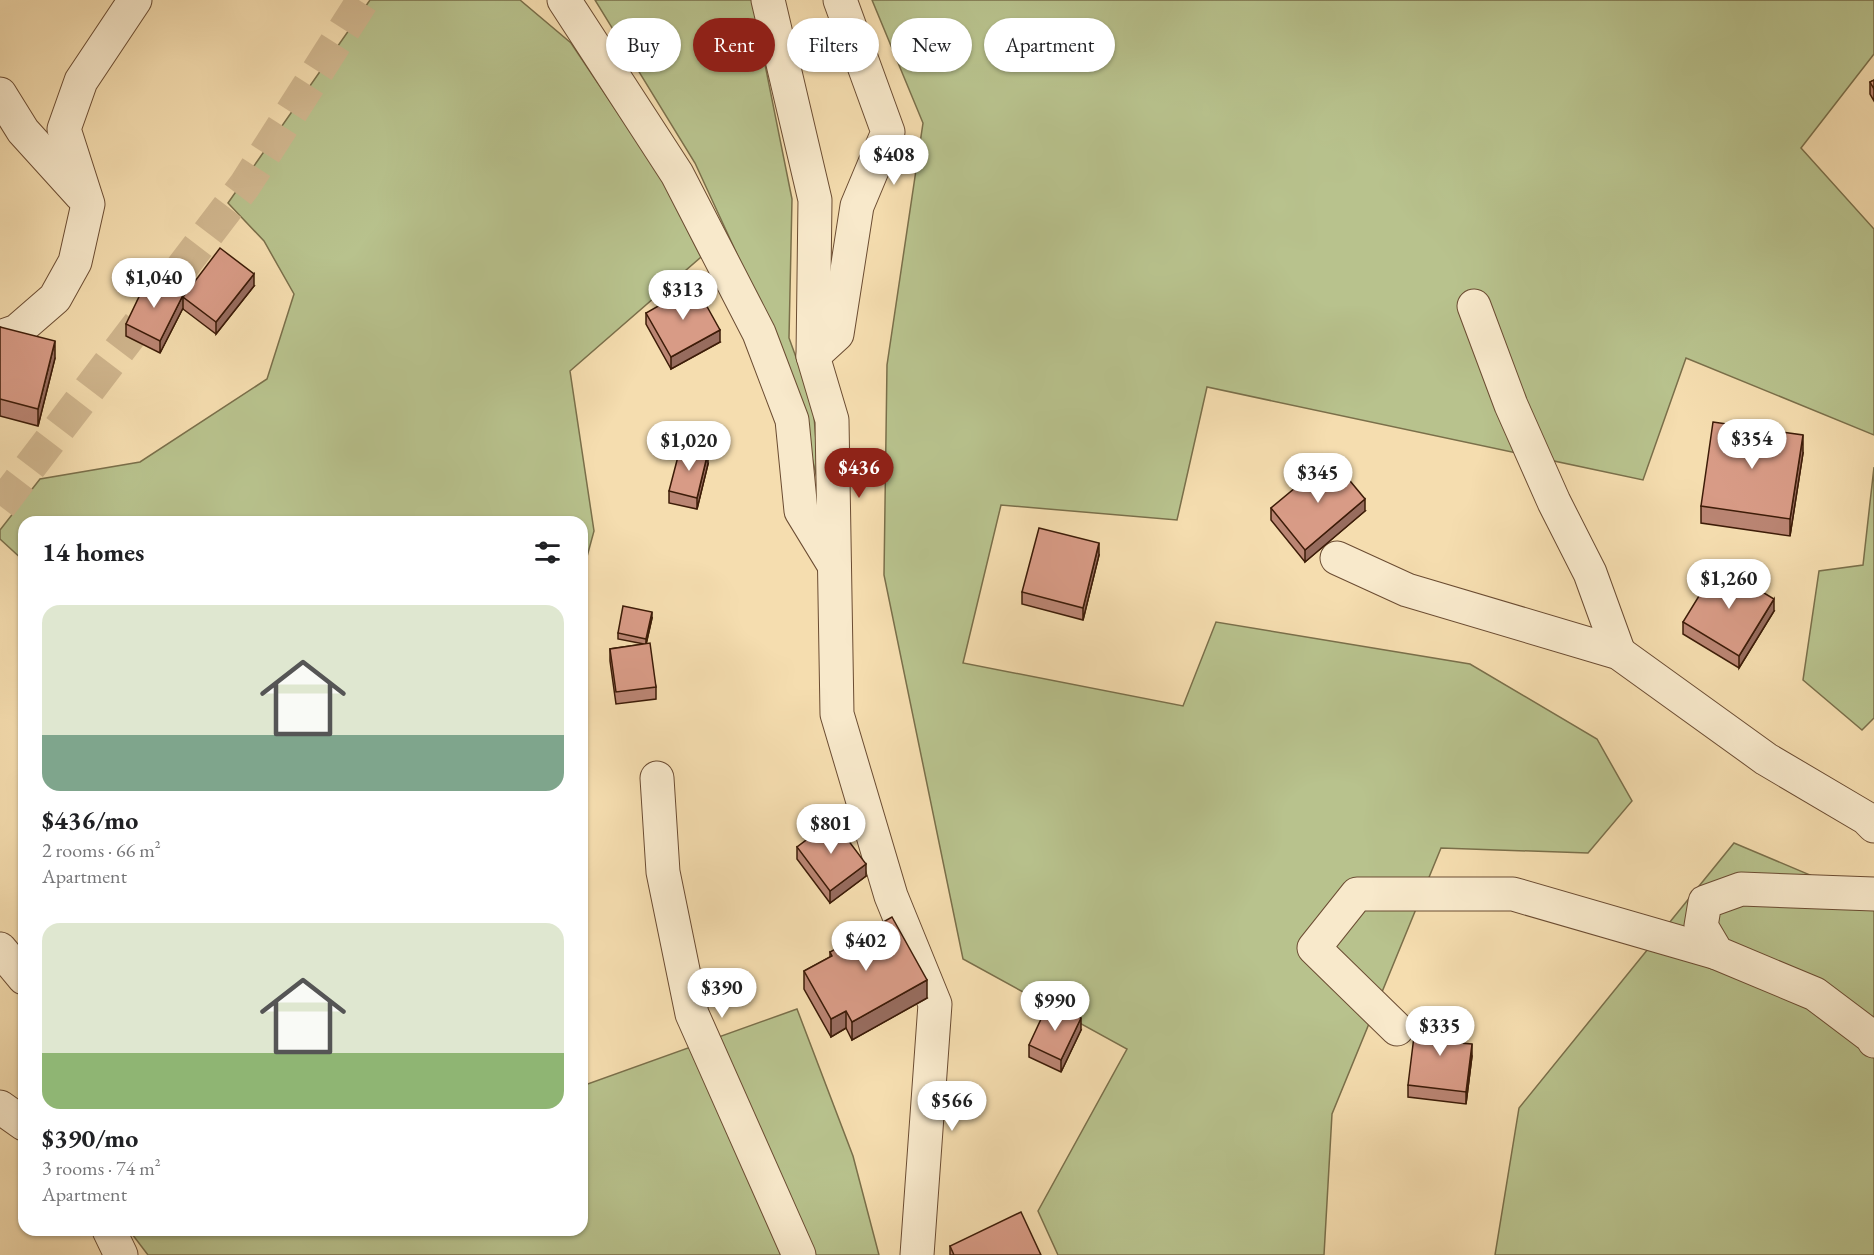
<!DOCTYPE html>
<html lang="en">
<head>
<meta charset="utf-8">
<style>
	body { margin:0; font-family:"EB Garamond",serif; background:#f6f6f6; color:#202124; height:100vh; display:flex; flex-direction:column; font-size:22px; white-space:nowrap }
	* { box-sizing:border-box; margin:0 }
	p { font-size:20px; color:#757577 }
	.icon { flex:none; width:33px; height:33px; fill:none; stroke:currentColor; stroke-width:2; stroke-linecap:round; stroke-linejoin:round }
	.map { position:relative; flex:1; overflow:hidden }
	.drawer { position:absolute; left:18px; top:516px; width:570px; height:720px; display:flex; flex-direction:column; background:#fff; border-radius:18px; box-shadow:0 2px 4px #0004 }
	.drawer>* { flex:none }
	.hud { position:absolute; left:606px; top:18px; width:570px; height:54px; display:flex; gap:12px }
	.price { position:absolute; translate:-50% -51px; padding:0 14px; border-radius:21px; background:#fff; color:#222; font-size:20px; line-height:39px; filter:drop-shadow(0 2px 3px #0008) }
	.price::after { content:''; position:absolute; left:50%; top:36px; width:18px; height:14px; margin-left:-9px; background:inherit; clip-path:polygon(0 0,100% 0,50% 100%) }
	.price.current { background:#8f2418; color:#fff }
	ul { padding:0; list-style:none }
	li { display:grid; align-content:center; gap:12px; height:318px; padding:0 24px }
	li span { display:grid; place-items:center; height:186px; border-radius:18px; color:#555 }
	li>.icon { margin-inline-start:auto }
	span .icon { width:108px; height:108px; fill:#fffc; stroke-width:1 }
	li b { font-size:26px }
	h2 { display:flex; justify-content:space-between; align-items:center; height:72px; padding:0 24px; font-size:26px }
	.chip { padding:0 21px; border-radius:27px; background:#fff; box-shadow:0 2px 4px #0004; font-size:21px; line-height:54px }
	.chip.current { background:#8f2418; color:#fff }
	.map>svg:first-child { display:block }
</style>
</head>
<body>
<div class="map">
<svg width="1874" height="1255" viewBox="0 0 1874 1255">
	<rect width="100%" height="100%" fill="#f5ddaf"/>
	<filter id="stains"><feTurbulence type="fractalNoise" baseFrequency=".00333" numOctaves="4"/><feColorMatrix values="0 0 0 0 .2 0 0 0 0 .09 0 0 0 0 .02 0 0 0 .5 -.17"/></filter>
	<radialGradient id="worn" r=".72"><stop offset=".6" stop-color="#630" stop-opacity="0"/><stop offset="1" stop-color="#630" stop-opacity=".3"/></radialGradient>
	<!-- green -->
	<g fill="#b8c28d" stroke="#7a6f4a" stroke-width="1.5">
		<path d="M370,0H520L571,43L662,179L701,257L570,371L594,531L582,575V522H24V561L0,539V530L40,479L140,462L267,379L294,294L264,241L228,203Z"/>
		<path d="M595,0H752L792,199L789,338L813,404L820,490L800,410L772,330L695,163Z"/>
		<path d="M872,0H1874V54L1801,148L1874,229V435L1686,358L1643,480L1207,387L1177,520L1001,505L963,663L1183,706L1216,622L1470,664L1597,739L1632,801L1588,853L1441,848L1332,1114L1324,1255H1058L1038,1211L1127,1049L963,959L884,575L887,365L923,123Z"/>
		<path d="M1874,467V718L1862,730L1803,680L1819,571L1863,565Z"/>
		<path d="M1734,843L1874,902V1255H1495L1519,1108Z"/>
		<path d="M797,1009L853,1156L879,1255H148L129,1230H582V1086Z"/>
	</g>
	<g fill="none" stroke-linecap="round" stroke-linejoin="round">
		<!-- highway-tunnel -->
		<path stroke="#d0b68e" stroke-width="33" stroke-dasharray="33 16" stroke-linecap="butt" d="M0,506L245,185L363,0"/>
		<defs>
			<g id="minor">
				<path d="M564,0L677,174L759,333L792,420L801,511L834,565"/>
				<path d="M768,0L815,200L813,356L832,420L837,714L891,896L935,1004L917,1255"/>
				<path d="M0,94L23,131L81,195"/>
				<path d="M1474,306L1511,405L1554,502L1590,573L1619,653"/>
				<path d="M0,337L17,331L55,298L75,262L88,204L64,129L81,81L135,0"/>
				<path d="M813,356L837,334L857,206L888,132L840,0"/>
				<path d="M1337,558L1407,590L1619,653L1766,759L1866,818L1874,826"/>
				<path d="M657,778L663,872L692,1014L799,1255"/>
				<path d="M1874,894L1741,889L1705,902L1701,926L1717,953L1815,994L1872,1037L1874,1041"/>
				<path d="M0,949L24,978"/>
				<path d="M1397,1029L1314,948L1357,894H1513L1717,953"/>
				<path d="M0,1107L24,1124"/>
				<path d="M109,1230L121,1255"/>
			</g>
		</defs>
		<!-- minor casing -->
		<use href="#minor" stroke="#6b4c32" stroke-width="35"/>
		<!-- minor -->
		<use href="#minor" stroke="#f8e9cb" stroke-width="33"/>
	</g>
	<!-- wall -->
	<g fill="#ba8573" stroke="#3d1c08" stroke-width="1.5">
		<path d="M1874,80V101L1870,94V82Z"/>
		<path d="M254,286L216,334L183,309V308L160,353L126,336V324L183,296Z"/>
		<path d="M646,313L720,342L671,369L646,324Z"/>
		<path d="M0,327L55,358L38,426L0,416Z"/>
		<path d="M1803,453L1790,536L1701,523V506Z"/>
		<path d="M708,464L697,509L669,503V491Z"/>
		<path d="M1271,508L1365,511L1305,562L1271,520Z"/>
		<path d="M1099,555L1083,620L1022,604V592Z"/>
		<path d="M1774,611L1739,668L1683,634V622Z"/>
		<path d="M652,618L646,644L656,687V699L616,704L610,661V649L644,644L618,639V633Z"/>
		<path d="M797,847L866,876L830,903L797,859Z"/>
		<path d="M830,952L927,998L852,1040L846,1028L831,1037L804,989V971L830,957Z"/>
		<path d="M1081,1030L1061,1072L1029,1057V1045Z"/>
		<path d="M1462,1038L1461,1043L1472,1056L1466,1104L1408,1097V1085Z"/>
		<path d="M950,1246L1041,1255H950Z"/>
	</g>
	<!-- shaded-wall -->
	<g fill="#976c5e" stroke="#3d1c08" stroke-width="1.5">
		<path d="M254,274V286L216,334V322Z"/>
		<path d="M183,295V308L160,353V341Z"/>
		<path d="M720,330V342L671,369V357Z"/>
		<path d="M55,341V358L38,426V409Z"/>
		<path d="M1803,435V453L1790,536V519Z"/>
		<path d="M708,452V464L697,509V498Z"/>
		<path d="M1365,499V511L1305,562V550Z"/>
		<path d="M1099,543V555L1083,620V608Z"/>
		<path d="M1774,599V611L1739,668V656Z"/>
		<path d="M652,612V618L646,645V639Z"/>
		<path d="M866,864V876L830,903V891Z"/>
		<path d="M927,980V998L852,1040V1022Z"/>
		<path d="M846,1011V1028L831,1037V1019Z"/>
		<path d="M1081,1018V1030L1061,1072V1060Z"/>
		<path d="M1472,1044V1056L1466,1104V1092Z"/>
	</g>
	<!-- building -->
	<g fill="#d89b86" stroke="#3d1c08" stroke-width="1.5">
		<path d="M1874,80V89L1870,82Z"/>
		<path d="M220,248L254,274L216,322L183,297Z"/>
		<path d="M148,278L183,295L160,341L126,324Z"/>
		<path d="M695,285L720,330L671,357L646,313Z"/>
		<path d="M0,327L55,341L38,409L0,399Z"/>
		<path d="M1713,422L1803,435L1790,519L1701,506Z"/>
		<path d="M681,445L708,452L697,498L669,491Z"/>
		<path d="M1331,458L1365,499L1305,550L1271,508Z"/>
		<path d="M1039,528L1099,543L1083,608L1022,592Z"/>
		<path d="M1718,565L1774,599L1739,656L1683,622Z"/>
		<path d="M623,606L652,612L646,639L618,633Z"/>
		<path d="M650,643L656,687L616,692L610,649Z"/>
		<path d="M833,820L866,864L830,891L797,847Z"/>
		<path d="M892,917L927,980L852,1022L846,1011L831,1019L804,971L832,956L830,952Z"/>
		<path d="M1048,1004L1081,1018L1061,1060L1029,1045Z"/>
		<path d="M1416,1020L1462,1026L1460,1043L1472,1044L1466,1092L1408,1085Z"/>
		<path d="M1021,1212L1041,1255H954L950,1246Z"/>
	</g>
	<rect width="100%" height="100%" filter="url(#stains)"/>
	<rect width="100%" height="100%" fill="url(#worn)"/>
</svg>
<b class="price" style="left:894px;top:186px">$408</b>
<b class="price" style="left:154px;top:309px">$1,040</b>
<b class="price" style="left:683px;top:321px">$313</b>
<b class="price" style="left:1752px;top:470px">$354</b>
<b class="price" style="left:689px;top:472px">$1,020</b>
<b class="price current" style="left:859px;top:499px">$436</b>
<b class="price" style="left:1318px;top:504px">$345</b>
<b class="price" style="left:1729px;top:610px">$1,260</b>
<b class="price" style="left:831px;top:855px">$801</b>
<b class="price" style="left:866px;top:972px">$402</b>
<b class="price" style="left:722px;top:1019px">$390</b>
<b class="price" style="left:1055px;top:1032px">$990</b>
<b class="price" style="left:1440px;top:1057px">$335</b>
<b class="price" style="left:952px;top:1132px">$566</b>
<div class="hud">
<a class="chip">Buy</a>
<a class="chip current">Rent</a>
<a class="chip">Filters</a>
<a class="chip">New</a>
<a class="chip">Apartment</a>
</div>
<section class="drawer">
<h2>14 homes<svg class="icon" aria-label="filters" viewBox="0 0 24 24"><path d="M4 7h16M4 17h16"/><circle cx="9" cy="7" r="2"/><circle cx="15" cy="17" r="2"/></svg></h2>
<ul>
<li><span style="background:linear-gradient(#dfe7d0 70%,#7fa58c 0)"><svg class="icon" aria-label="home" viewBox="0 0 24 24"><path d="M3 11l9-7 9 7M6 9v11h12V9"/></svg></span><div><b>$436/mo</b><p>2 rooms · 66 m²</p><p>Apartment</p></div></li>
<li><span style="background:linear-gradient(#dfe7d0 70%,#8fb573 0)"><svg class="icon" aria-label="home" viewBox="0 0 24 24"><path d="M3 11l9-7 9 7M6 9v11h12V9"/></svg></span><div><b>$390/mo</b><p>3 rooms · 74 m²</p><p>Apartment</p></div></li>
</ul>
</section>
</div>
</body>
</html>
